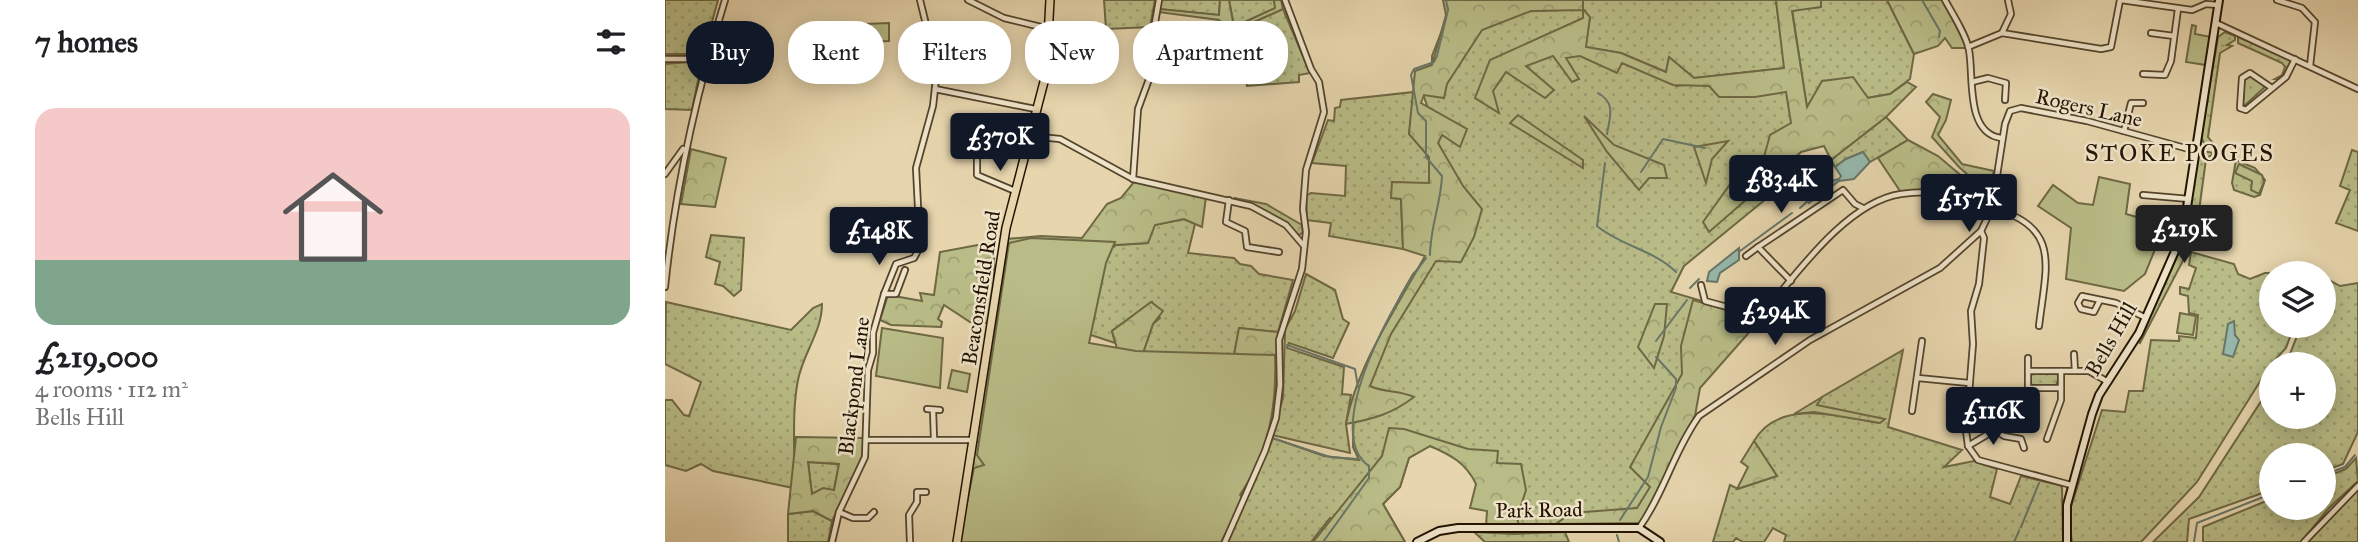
<!DOCTYPE html>
<html lang="en">
<head>
<meta charset="utf-8">
<style>
	body { margin:0; font-family:"IM FELL Great Primer",serif; background:#f6f6f6; color:#202124; height:100vh; display:flex; flex-direction:column; font-size:26px; white-space:nowrap }
	* { box-sizing:border-box; margin:0 }
	p { font-size:23px; color:#757577 }
	.icon { flex:none; width:38px; height:38px; fill:none; stroke:currentColor; stroke-width:2; stroke-linecap:round; stroke-linejoin:round }
	.map { position:relative; flex:1; overflow:hidden }
	.sheet { display:flex; flex-direction:column; background:#fff; width:665px }
	.sheet>* { flex:none }
	.guide { position:absolute; left:21px; top:21px; width:665px; height:63px; display:flex; gap:14px }
	.fabs { position:absolute; left:1594px; top:261px; display:grid; gap:14px }
	.fabs a { display:grid; place-items:center; width:77px; height:77px; border-radius:50%; background:#fff; box-shadow:0 4px 18px #0003; font-size:35px }
	.price { position:absolute; translate:-50% -60px; padding:0 16px; border-radius:7px; background:#111827; color:#fff; font-size:23px; line-height:46px; filter:drop-shadow(0 2px 4px #0008) }
	.price::after { content:''; position:absolute; left:50%; top:42px; width:21px; height:16px; margin-left:-10px; background:inherit; clip-path:polygon(0 0,100% 0,50% 100%) }
	.price.current { background:#222; color:#fff }
	ul { padding:0; list-style:none }
	li { display:grid; align-content:center; gap:14px; height:371px; padding:0 35px }
	li span { display:grid; place-items:center; height:217px; border-radius:21px; color:#555 }
	li>.icon { margin-inline-start:auto }
	span .icon { width:126px; height:126px; fill:#fffc; stroke-width:1 }
	li b { font-size:30px }
	h2 { display:flex; justify-content:space-between; align-items:center; height:84px; padding:0 35px; font-size:30px }
	.pill { padding:0 24px; border-radius:28px; background:#fff; box-shadow:0 4px 18px #0003; font-size:24px; line-height:63px }
	.pill.current { background:#111827; color:#fff }
	main { display:flex; flex:1; min-height:0 }
	.map>svg:first-child { display:block }
</style>
</head>
<body>
<main>
<section class="sheet">
<h2>7 homes<svg class="icon" aria-label="filters" viewBox="0 0 24 24"><path d="M4 7h16M4 17h16"/><circle cx="9" cy="7" r="2"/><circle cx="15" cy="17" r="2"/></svg></h2>
<ul>
<li><span style="background:linear-gradient(#f6c9c9 70%,#7fa58c 0)"><svg class="icon" aria-label="home" viewBox="0 0 24 24"><path d="M3 11l9-7 9 7M6 9v11h12V9"/></svg></span><div><b>£219,000</b><p>4 rooms · 112 m²</p><p>Bells Hill</p></div></li>
</ul>
</section>
<div class="map">
<svg width="1693" height="542" viewBox="0 0 1693 542">
	<defs>
		<pattern id="grass-dots" width="8" height="8" patternUnits="userSpaceOnUse" patternTransform="scale(1.75)"><rect width="8" height="8" fill="#b9bc87"/><path d="M2 2h.1M6 6h.1" fill="none" stroke="#9fa173" stroke-width="1.8" stroke-linecap="round"/></pattern>
		<pattern id="forest-crowns" width="20" height="18" patternUnits="userSpaceOnUse" patternTransform="scale(1.75)"><rect width="20" height="18" fill="#b9bc87"/><path d="M2 6a3 3 0 1 1 6 0M12 15a3 3 0 1 1 6 0" fill="none" stroke="#9fa173"/></pattern>
	</defs>
	<rect width="100%" height="100%" fill="#e6d5ad"/>
	<filter id="stains"><feTurbulence type="fractalNoise" baseFrequency=".00286" numOctaves="4"/><feColorMatrix values="0 0 0 0 .2 0 0 0 0 .09 0 0 0 0 .02 0 0 0 .5 -.17"/></filter>
	<radialGradient id="worn" r=".72"><stop offset=".6" stop-color="#630" stop-opacity="0"/><stop offset="1" stop-color="#630" stop-opacity=".3"/></radialGradient>
	<!-- grass -->
	<g fill="url(#grass-dots)" stroke="#6e6844" stroke-width="2">
		<path d="M0,0H53L38,54H0Z"/>
		<path d="M439,0H490L485,27L441,29Z"/>
		<path d="M496,0H555L554,15L494,9Z"/>
		<path d="M564,0H609L611,8L569,27Z"/>
		<path d="M918,0H1111L1120,68L1029,78L1004,57L1001,72L956,53L920,47L925,17L914,53L989,71L1011,86L1121,73L1136,152L1116,168L1123,181L1019,266L1006,292L1078,313L1025,372L976,523L854,526L806,460V455L765,446L744,458L735,487L718,504L740,542H723L665,518L646,542H562L608,438L659,456L694,460L688,447L689,399L736,295L748,274L763,258L765,114L750,71L767,65V56L783,15L918,9Z"/>
		<path d="M1156,0H1222L1249,54L1245,79L1225,94L1142,108L1127,10L1156,7Z"/>
		<path d="M618,9L645,73L634,75V82L582,86L571,30Z"/>
		<path d="M1560,32L1570,36V40L1562,45L1567,46L1555,53L1543,137L1551,147L1540,145L1536,137L1553,37Z"/>
		<path d="M1573,37L1624,59L1626,64C1622,70 1618,79 1610,79L1617,75L1620,67L1617,63L1573,43Z"/>
		<path d="M37,61L27,110L0,109V64Z"/>
		<path d="M1586,75L1601,86L1578,107L1579,77Z"/>
		<path d="M749,92L744,134L764,157V184L727,182L736,199L738,249L664,236L666,223L642,220L641,196L646,193L680,196L681,166L647,163L663,120L669,121L670,108L675,107L676,100Z"/>
		<path d="M1221,117L1243,140L1205,162L1198,152L1181,159L1170,167L1166,160Z"/>
		<path d="M1687,150L1693,152V231L1671,223L1685,190L1675,186Z"/>
		<path d="M1538,151L1549,153L1541,159L1534,211L1523,251L1475,343L1472,341C1491,300 1516,258 1525,214C1528,200 1527,158 1538,151Z"/>
		<path d="M1571,160L1590,168L1600,180L1595,195L1589,197L1569,190L1567,183Z"/>
		<path d="M519,219L530,224L523,253L569,258L575,264L586,266L594,274L628,280L613,332L574,328L569,355L478,353L488,324L495,318L487,302L447,331L450,343L408,329L427,263L451,245L483,243L489,225Z"/>
		<path d="M46,235L79,238L76,290L69,296L58,286L50,284L55,262L41,257Z"/>
		<path d="M1526,252L1569,264L1573,274L1585,279L1600,273L1648,272L1606,273V326H1629L1621,348L1606,364L1532,482L1476,542H1407L1403,516L1437,410L1460,412L1464,391H1478L1486,340L1514,341V336L1531,338L1533,315L1524,313L1523,296L1515,294V287L1524,289L1531,268L1524,265Z"/>
		<path d="M641,274L670,290L678,319L684,323L668,358L624,343L622,348L679,367L677,394L686,395L681,424L685,453L607,435L618,398L620,329L630,311Z"/>
		<path d="M1659,277L1675,286L1693,283V432L1678,464L1659,471V455H1606V490L1524,519L1522,542H1488L1534,497L1606,386V416H1659V364H1621L1636,326H1659Z"/>
		<path d="M1,302L126,330L148,308L157,304C157,332 138,353 133,380C126,416 131,452 128,488L48,471L36,464L21,471L0,465V400H7L19,415L24,416L36,382L0,364Z"/>
		<path d="M1238,350L1223,427L1297,450L1279,467L1309,461L1332,469L1325,497L1345,504L1356,476L1394,485L1397,487L1398,542H1119L1121,535L1108,528L1099,542H1078L1071,538L1068,542H1048L1065,485L1073,489L1112,476L1089,441C1114,398 1174,416 1215,423L1151,405L1157,397Z"/>
		<path d="M1389,372L1394,376L1391,386H1368L1364,382L1367,373Z"/>
		<path d="M1691,458L1693,481L1664,508L1636,542H1538V527L1606,499V508H1659V478L1681,469Z"/>
		<path d="M143,462L174,464L169,490L147,495Z"/>
		<path d="M1693,488V542H1641Z"/>
		<path d="M148,511L167,521L163,542H123V514Z"/>
		<path d="M809,532L849,534L900,532L904,542H820Z"/>
	</g>
	<!-- forest -->
	<g fill="url(#forest-crowns)" stroke="#6e6844" stroke-width="2" fill-rule="evenodd">
		<path d="M555,0H564L569,27L610,8L609,0H616L618,9L571,30H563L554,20L493,12L494,9L554,15Z"/>
		<path d="M778,0H918V9L925,17L921,47L956,53L1001,72L1004,57L1029,78L1119,68L1111,0H1156V7L1127,11L1142,107L1157,81L1188,77L1203,98L1225,94L1242,82L1251,87L1221,117L1166,160L1159,146L1136,152L1044,232L1038,222L1071,176L1099,157L1105,135L1126,123L1121,92L1090,97H1054L1044,86L1008,85L957,63L952,73L915,56L901,58L914,79L907,82L888,56L861,66L889,90L880,98L841,72L828,91L834,113L810,98L825,60L918,18V10L866,11L817,30L782,84L779,98L759,95L756,103L802,129L795,147L777,135L773,143L798,186L817,209L809,237L796,262L771,261L726,334L705,386C720,393 734,390 749,397C727,414 708,419 681,424C691,368 731,308 760,256L738,249L736,199L726,198L727,182L764,183V157L744,134L750,71L767,65L781,15Z"/>
		<path d="M1222,0H1278L1302,48H1287L1280,38L1273,46L1249,54Z"/>
		<path d="M1268,94L1286,100L1281,120L1273,135L1297,164L1329,171L1322,192L1294,167L1267,137L1275,117L1261,102Z"/>
		<path d="M853,115L918,160V168L845,123Z"/>
		<path d="M919,116L949,145L999,165L1002,178H984L974,190L942,152Z"/>
		<path d="M1243,140L1273,156L1299,178L1281,190L1235,191L1213,158Z"/>
		<path d="M1063,141L1047,159L1041,183L1029,147Z"/>
		<path d="M26,149L61,158L50,207L16,204Z"/>
		<path d="M1574,164L1597,175L1599,182L1594,194L1586,190L1587,181L1570,173Z"/>
		<path d="M469,182L541,197L537,227L519,219L490,225L483,243L451,245L427,263L322,473L293,542L341,239L376,236L417,238L442,204L456,198Z"/>
		<path d="M569,198L601,204L637,225L638,232L634,235L617,220Z"/>
		<path d="M329,242V282L323,323L305,322L279,305L273,319L277,322L276,327L226,325L215,320L223,295L257,301L255,293L269,295L275,252Z"/>
		<path d="M1028,300L1095,320L1035,388L1030,416L976,523L891,524L906,513L972,508L985,487L965,467L1017,374L1016,346Z"/>
		<path d="M486,302L498,311L488,324L478,353L453,352L447,331Z"/>
		<path d="M990,304H1002L999,336L989,368L973,347Z"/>
		<path d="M574,328L613,332L609,417L579,499L571,496L569,355Z"/>
		<path d="M1157,397L1152,405L1220,419L1215,423L1149,412L1129,414Z"/>
		<path d="M724,428L739,429L803,449L833,451L832,463L856,464L861,490L852,518L854,526H821L822,511L805,508L811,484C801,463 786,455 765,446L744,458L735,487L718,504L740,542H648L717,456Z"/>
		<path d="M131,437L199,438L197,459L167,521L148,511L123,514ZM143,462L174,464L169,490L158,488L147,494Z"/>
		<path d="M1089,441L1112,476L1072,489L1083,467L1076,462Z"/>
	</g>
	<!-- park -->
	<g fill="#b9bc87" stroke="#6e6844" stroke-width="2">
		<path d="M224,23V41L201,42L200,24Z"/>
		<path d="M1527,25L1531,26L1530,34L1546,37L1541,65L1521,62Z"/>
		<path d="M1434,177L1465,184L1461,214L1494,223L1493,242L1480,274L1459,291L1401,279L1406,228L1373,206L1388,185L1413,203L1428,205Z"/>
		<path d="M366,238L450,242L441,263L424,343L471,351L610,355C612,406 604,452 575,495L579,499L556,542H294L309,468L319,465L312,455L344,243Z"/>
		<path d="M1515,313L1531,316L1528,335L1512,333Z"/>
		<path d="M217,328L278,338L275,388L211,376Z"/>
		<path d="M287,370L305,374L302,392L283,388Z"/>
	</g>
	<!-- water -->
	<g fill="#96b8ac" stroke="#687668" stroke-width="2">
		<path d="M1198,152L1205,162L1189,179L1174,181L1144,203L1140,199L1148,190H1153L1163,182L1174,179L1176,176L1170,167L1181,159Z"/>
		<path d="M1495,217L1504,225L1497,238L1485,231L1483,221Z"/>
		<path d="M1074,248V260L1055,273L1052,282L1042,281L1044,272Z"/>
		<path d="M1569,321L1570,335L1574,340L1568,357L1558,354L1563,324Z"/>
	</g>
	<g fill="none" stroke-linecap="round" stroke-linejoin="round">
		<!-- stream -->
		<g stroke="#687668" stroke-width="2">
			<path d="M1257,0L1275,31L1274,37"/>
			<path d="M933,93C951,103 945,116 942,134"/>
			<path d="M940,163L932,226C956,246 989,250 1011,272"/>
			<path d="M976,172L998,139L1040,148"/>
			<path d="M1135,208L1144,200"/>
			<path d="M1075,251L1127,213"/>
			<path d="M765,255C765,228 776,203 777,176L761,157V121L753,113L746,75L749,69L769,62L772,56L783,10L781,0"/>
			<path d="M1025,288L1034,279"/>
			<path d="M991,341L1022,300"/>
			<path d="M622,345L690,369L693,387"/>
			<path d="M610,439L665,457L693,459"/>
			<path d="M1659,475L1680,467L1690,455"/>
			<path d="M955,520L983,477L996,427L1011,388V379L991,357"/>
			<path d="M1356,527L1374,483"/>
			<path d="M952,535L954,542"/>
			<path d="M658,542L704,478V466C654,432 732,294 761,258"/>
			<path d="M1349,542L1354,531"/>
			<path d="M1529,542L1532,523L1606,494"/>
		</g>
		<defs>
			<g id="minor">
				<path d="M303,0L339,18L384,29"/>
				<path d="M1280,0C1288,15 1301,34 1304,50C1309,76 1300,133 1336,138"/>
				<path d="M1456,0L1527,10L1541,4L1553,5"/>
				<path d="M1612,0L1637,8L1650,22L1645,66"/>
				<path d="M1551,23L1693,89"/>
				<path d="M1337,33L1436,49L1446,47L1455,0"/>
				<path d="M1486,33L1509,36"/>
				<path d="M1303,47L1337,33L1346,14L1343,0"/>
				<path d="M0,59H41"/>
				<path d="M1478,74L1500,75L1506,61L1513,9"/>
				<path d="M1307,82L1323,78L1341,83L1340,100"/>
				<path d="M1607,88L1585,73L1577,78L1575,108L1581,110L1621,77L1630,59"/>
				<path d="M270,89L370,109"/>
				<path d="M1459,131L1466,103H1478"/>
				<path d="M365,136L395,139L468,179L586,206L621,225L639,246"/>
				<path d="M312,160V175L350,191"/>
				<path d="M0,174L18,149"/>
				<path d="M468,179L473,109L494,52L488,34L494,0"/>
				<path d="M1478,195L1524,199"/>
				<path d="M564,200L561,222L580,231L582,247L614,252"/>
				<path d="M1327,208C1397,227 1381,266 1374,326"/>
				<path d="M215,227L255,232"/>
				<path d="M1081,256L1093,247"/>
				<path d="M1126,281L1093,247L1178,190L1190,204L1198,208"/>
				<path d="M1036,285L1040,301L1096,316C1130,276 1181,202 1236,194C1266,189 1298,196 1328,197"/>
				<path d="M0,287C10,189 31,94 60,0"/>
				<path d="M219,294H231L240,270"/>
				<path d="M1435,300L1429,312L1416,309L1413,303L1417,296L1451,303L1481,318"/>
				<path d="M1409,354L1410,371"/>
				<path d="M1363,371H1424L1443,382"/>
				<path d="M1253,378L1304,383"/>
				<path d="M1363,388H1396"/>
				<path d="M1363,396V358"/>
				<path d="M262,409L275,410"/>
				<path d="M268,410L269,439"/>
				<path d="M1247,411L1257,341"/>
				<path d="M1382,439L1396,400V371"/>
				<path d="M201,440H309"/>
				<path d="M1303,446L1330,430L1339,436L1356,439L1359,448"/>
				<path d="M1406,485L1313,460L1303,446L1301,431L1308,344L1306,311L1314,284L1319,238L1316,231L1327,208L1340,124L1345,111L1356,108L1422,121L1531,151"/>
				<path d="M174,512L188,518H203L209,512"/>
				<path d="M974,528C999,493 1009,451 1034,416L1145,340L1275,268L1316,231"/>
				<path d="M167,542L174,512L200,457L203,370L208,353V333L219,294L231,264L249,258L255,247L251,168L268,106L271,79L270,61L255,0"/>
				<path d="M245,542L244,515L252,502V492H261"/>
				<path d="M560,542L600,451L611,418L615,385L614,340L637,269L641,232L638,209L641,170L659,112L654,82L646,69L620,0"/>
				<path d="M1639,542L1693,486"/>
			</g>
			<g id="secondary">
				<path d="M752,542L774,531L793,528H974L995,542"/>
				<path d="M1402,542V505L1427,414L1434,395L1474,333L1518,233L1554,0"/>
			</g>
			<path id="primary" d="M292,542L341,228L381,74L385,0"/>
		</defs>
		<!-- minor casing -->
		<use href="#minor" stroke="#54442c" stroke-width="8"/>
		<!-- secondary casing -->
		<use href="#secondary" stroke="#231401" stroke-width="10"/>
		<!-- primary casing -->
		<use href="#primary" stroke="#231401" stroke-width="10"/>
		<!-- minor -->
		<use href="#minor" stroke="#efe4ca" stroke-width="4.5"/>
		<!-- secondary -->
		<use href="#secondary" stroke="#efe4ca" stroke-width="6"/>
		<!-- primary -->
		<use href="#primary" stroke="#e6d5ad" stroke-width="7"/>
	</g>
	<g text-anchor="middle" stroke-width="5" stroke-linejoin="round" paint-order="stroke">
		<!-- street labels -->
		<g font-size="21" fill="#231401" stroke="#efe4ca">
			<text transform="translate(1424 108) rotate(13)" y="7">Rogers Lane</text>
			<text transform="translate(316 288) rotate(-81)" y="7">Beaconsfield Road</text>
			<text transform="translate(1446 339) rotate(-60)" y="7">Bells Hill</text>
			<text transform="translate(189 386) rotate(-83)" y="7">Blackpond Lane</text>
			<text transform="translate(874 510) rotate(-1)" y="7">Park Road</text>
		</g>
		<!-- quarter labels -->
		<g font-size="24" letter-spacing="2" fill="#231401" stroke="#efe4ca">
			<text x="1515" y="161">STOKE POGES</text>
		</g>
	</g>
	<rect width="100%" height="100%" filter="url(#stains)"/>
	<rect width="100%" height="100%" fill="url(#worn)"/>
</svg>
<div class="fabs">
<a><svg class="icon" aria-label="layers" viewBox="0 0 24 24"><path d="M12 4l9 5-9 5-9-5zM3 14l9 5 9-5"/></svg></a>
<a>+</a>
<a>−</a>
</div>
<b class="price" style="left:335px;top:173px">£370K</b>
<b class="price" style="left:1116px;top:215px">£83.4K</b>
<b class="price" style="left:1304px;top:234px">£157K</b>
<b class="price current" style="left:1519px;top:265px">£219K</b>
<b class="price" style="left:214px;top:267px">£148K</b>
<b class="price" style="left:1110px;top:347px">£294K</b>
<b class="price" style="left:1328px;top:447px">£116K</b>
<div class="guide">
<a class="pill current">Buy</a>
<a class="pill">Rent</a>
<a class="pill">Filters</a>
<a class="pill">New</a>
<a class="pill">Apartment</a>
</div>
</div>
</main>
</body>
</html>
